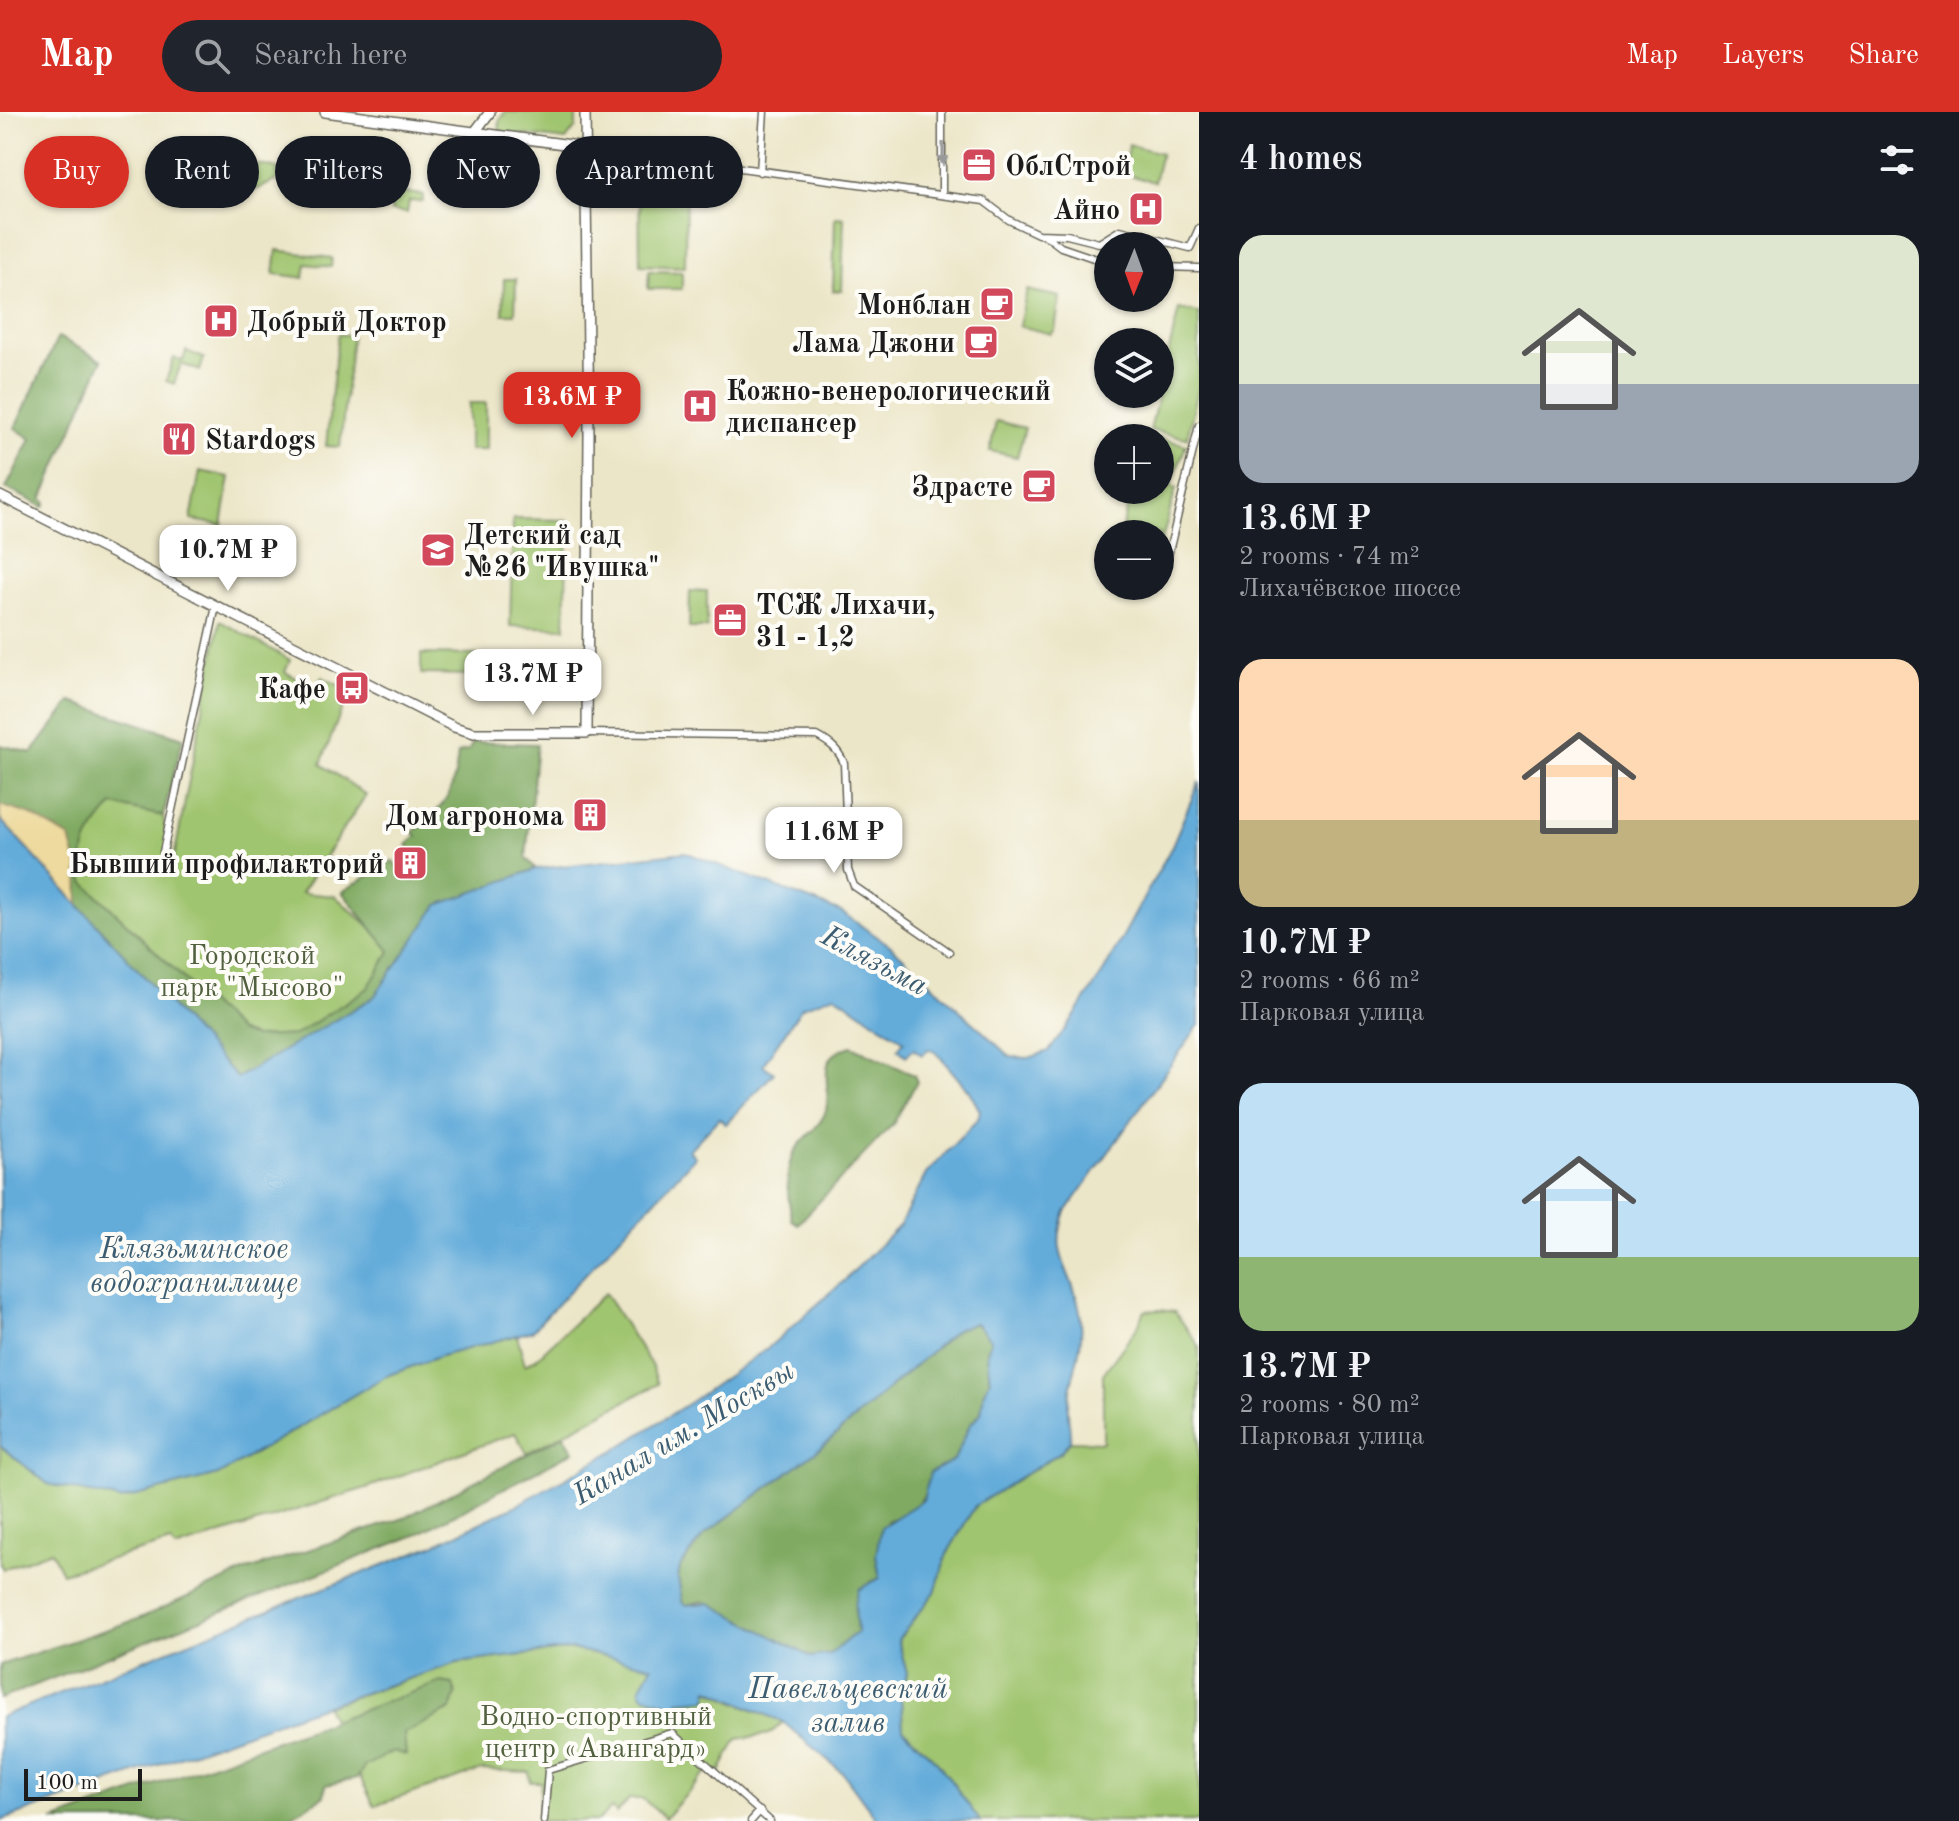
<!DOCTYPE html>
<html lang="en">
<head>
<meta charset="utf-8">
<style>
	body { margin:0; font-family:"Old Standard TT",serif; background:#20242c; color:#f1f3f6; height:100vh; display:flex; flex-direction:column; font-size:30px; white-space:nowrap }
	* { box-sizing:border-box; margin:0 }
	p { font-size:26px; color:#9ea1a6 }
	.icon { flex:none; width:44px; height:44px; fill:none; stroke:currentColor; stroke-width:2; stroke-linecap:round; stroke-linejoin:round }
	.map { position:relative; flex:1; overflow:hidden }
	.sheet { display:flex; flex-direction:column; background:#171b24; width:760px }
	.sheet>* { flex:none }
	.guide { position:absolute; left:24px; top:24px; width:760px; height:72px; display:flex; gap:16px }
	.needle { width:52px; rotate:181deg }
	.buttons { position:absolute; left:1094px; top:120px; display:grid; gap:16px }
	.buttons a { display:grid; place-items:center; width:80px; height:80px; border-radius:50%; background:#171b24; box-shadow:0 2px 6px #0004; font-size:40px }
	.scale { position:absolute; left:24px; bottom:20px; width:118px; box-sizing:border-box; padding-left:8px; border:4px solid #1c1c1c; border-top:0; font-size:22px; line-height:28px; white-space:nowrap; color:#1c1c1c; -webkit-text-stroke:6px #fdfcf7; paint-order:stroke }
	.price { position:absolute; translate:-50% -68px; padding:0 18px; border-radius:16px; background:#fff; color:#222; font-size:26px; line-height:52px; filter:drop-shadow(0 2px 4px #0008) }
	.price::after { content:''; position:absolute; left:50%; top:48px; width:24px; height:18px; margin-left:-12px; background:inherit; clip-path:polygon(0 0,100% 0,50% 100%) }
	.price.on { background:#d93025; color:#fff }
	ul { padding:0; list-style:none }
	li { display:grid; align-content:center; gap:16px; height:424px; padding:0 40px }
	li span { display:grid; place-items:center; height:248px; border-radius:24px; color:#555 }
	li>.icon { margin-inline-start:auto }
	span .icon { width:144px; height:144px; fill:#fffc; stroke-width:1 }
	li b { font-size:34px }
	h2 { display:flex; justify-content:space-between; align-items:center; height:96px; padding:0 40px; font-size:34px }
	.pill { padding:0 28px; border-radius:36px; background:#171b24; box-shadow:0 2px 6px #0004; font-size:28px; line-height:72px }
	.pill.on { background:#d93025; color:#fff }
	header { display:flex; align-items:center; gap:48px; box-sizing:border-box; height:112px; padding:0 40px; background:#d93025; color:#fff }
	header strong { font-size:38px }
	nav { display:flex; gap:44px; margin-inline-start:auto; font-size:28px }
	.search { width:560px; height:72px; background:#20242c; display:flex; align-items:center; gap:20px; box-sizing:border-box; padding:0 28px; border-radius:44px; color:#9ea1a6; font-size:30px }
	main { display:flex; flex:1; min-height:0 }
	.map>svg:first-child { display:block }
</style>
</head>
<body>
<header>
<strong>Map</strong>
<div class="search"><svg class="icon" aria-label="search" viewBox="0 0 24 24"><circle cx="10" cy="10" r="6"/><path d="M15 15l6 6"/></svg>Search here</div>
<nav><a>Map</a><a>Layers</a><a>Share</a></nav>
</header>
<main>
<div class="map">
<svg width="1199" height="1709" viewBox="0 0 1199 1709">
	<rect width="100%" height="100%" fill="#fdfcf7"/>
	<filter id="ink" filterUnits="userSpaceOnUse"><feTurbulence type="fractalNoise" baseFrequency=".0125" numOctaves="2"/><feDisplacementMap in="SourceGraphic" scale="16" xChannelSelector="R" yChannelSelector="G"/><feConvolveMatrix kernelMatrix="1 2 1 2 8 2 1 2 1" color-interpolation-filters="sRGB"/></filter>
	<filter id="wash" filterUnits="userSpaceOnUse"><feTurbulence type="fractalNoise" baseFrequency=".006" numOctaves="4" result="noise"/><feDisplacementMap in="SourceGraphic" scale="32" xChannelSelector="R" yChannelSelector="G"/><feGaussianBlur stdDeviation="1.8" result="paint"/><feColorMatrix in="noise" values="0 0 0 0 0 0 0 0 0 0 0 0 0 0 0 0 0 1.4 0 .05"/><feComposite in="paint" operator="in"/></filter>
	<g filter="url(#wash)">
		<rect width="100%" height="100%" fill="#ece6c8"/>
		<!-- green -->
		<g fill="#a0c570" stroke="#5e7046" stroke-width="2">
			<path d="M505,0H576V15L566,28L500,20L499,9Z"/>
			<path d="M1129,33L1161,41L1154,70L1122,61Z"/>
			<path d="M207,45L278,56L277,68L251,80Z"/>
			<path d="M625,52H629L630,83L605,67Z"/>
			<path d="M639,58L686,65L685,155L640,153Z"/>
			<path d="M393,79L423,83V90L409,89L407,101L391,99Z"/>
			<path d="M835,105L844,106L842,179H833Z"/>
			<path d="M277,138L332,146L331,155L306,152L304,166L274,162Z"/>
			<path d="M649,159L682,160V177H648Z"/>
			<path d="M504,167H516L515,202H503Z"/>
			<path d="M1027,178L1060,185L1055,218L1051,222L1019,214Z"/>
			<path d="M1179,197L1199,201V274L1187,326L1150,318Z"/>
			<path d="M338,222L352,224L340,335L326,334Z"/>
			<path d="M186,239L204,246L200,259L181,252L174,272L166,269L174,246L183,249Z"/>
			<rect x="469" y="291" width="17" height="47"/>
			<path d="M996,309L1025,316L1017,345L990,339Z"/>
			<path d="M1160,326L1186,333L1171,374L1176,376L1160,436V422H1120L1133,378H1160Z"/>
			<path d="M200,359L230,365L222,413L191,408Z"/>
			<path d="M513,407L568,408L565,516L510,514Z"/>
			<path d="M690,479H707V516H689Z"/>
			<path d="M220,509L290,548L285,560L315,576L322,565L349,578L321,652L366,683L301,781L335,784L403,844L374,885L237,966L0,707V633L32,641L71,590L183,626L163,704L173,751Z"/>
			<path d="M421,542L476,543V563L421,562Z"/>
			<path d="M605,1181L651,1253L658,1272L527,1341L515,1321L369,1375L175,1437L171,1430L62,1461L51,1439L3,1457L0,1452V1334L48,1372L218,1363L386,1264L440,1244L517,1223L525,1253L536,1247Z"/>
			<path d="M1158,1198L1175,1200L1199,1234V1709H980L938,1651L903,1617L901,1587L907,1561L898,1528L935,1480L947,1442L975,1394L1059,1341L1070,1329L1103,1330V1262L1137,1216L1145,1199Z"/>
			<path d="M571,1537L645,1551L783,1610L770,1622L737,1627L718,1664L706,1661L665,1706L643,1687H629L617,1701L611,1696L598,1709H538L541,1670H530L529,1660L482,1658L374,1694L326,1594L457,1551Z"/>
		</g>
		<!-- forest -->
		<g fill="#80aa62" stroke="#4e633f" stroke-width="2">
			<path d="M58,225L102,248L42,387L46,390L44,395L6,376L31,327L15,316Z"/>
			<path d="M71,590L183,626L163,704L113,693C90,719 78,735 84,770L239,920L255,925L295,923L368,876L390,839L342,780L392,749L413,769L428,754L407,733L417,724L413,720C446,693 454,684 458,641L469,638L473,630L537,632L526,746L536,757L438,793L374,885L237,966L0,707V633L32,641Z"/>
			<path d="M852,934L914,963L917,970L893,1012L798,1112L792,1108C787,1082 782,1052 801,1031C809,1022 821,1012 825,1001C835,975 810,945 852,934Z"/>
			<path d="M975,1211L991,1227L987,1241L990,1269L984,1279L981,1301L970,1313L954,1348L930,1361C932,1386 908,1402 887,1409L876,1443L880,1466L871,1470L855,1492L857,1520L830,1542L811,1545L703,1489L687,1493L682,1490L678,1466L680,1455L704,1423L823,1334L957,1217Z"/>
			<path d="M564,1323L574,1339L416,1423L0,1587V1553L138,1507L248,1458L404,1406Z"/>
			<path d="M441,1570L453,1572L456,1582L451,1598L404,1621L406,1643L393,1639L365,1654L357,1666L326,1673L324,1684L282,1709H53Z"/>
		</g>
		<!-- sand -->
		<path fill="#eeda9e" stroke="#857b5d" stroke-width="2" d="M0,693L29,702L70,726L78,755L79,793L0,707Z"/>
		<!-- water -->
		<path fill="#63acda" stroke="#40647b" stroke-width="2" fill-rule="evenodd" d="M1199,670V913L1066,1100C1047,1143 1074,1159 1080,1200C1086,1236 1071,1259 1068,1292C1067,1304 1071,1317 1070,1329L1059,1341L975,1394L947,1442L935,1480L898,1528L907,1561L901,1587L903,1617L938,1651L980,1709H878L843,1661L783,1610L709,1577L707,1587L679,1589V1595L642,1583L640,1577L652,1554L571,1537L457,1551L317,1596L0,1709V1605L436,1432L513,1395L615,1338L692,1289L769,1235L845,1168L900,1113L926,1062L978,1007L980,999L969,979L935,939L928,937L922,943L913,937L906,944L898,937L904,929L835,883L802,895L763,953L774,961L726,1012L719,1006L689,1038L695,1045L532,1219L441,1244L386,1264L218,1363L121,1388L48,1372L0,1334V707L237,966L374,885L438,793L536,757L685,740L841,800L891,834L1010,945L1029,946L1049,939L1072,908L1104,859L1171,736ZM976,1211L991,1228L987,1241L990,1268L984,1279L981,1301L970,1313L954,1348L930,1361L923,1388L881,1415L876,1443L880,1466L859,1477L855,1492L857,1520L830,1542L811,1545L710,1491L687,1493L682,1490L678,1466L680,1455L704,1423L823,1334L957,1217Z"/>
	</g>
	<g filter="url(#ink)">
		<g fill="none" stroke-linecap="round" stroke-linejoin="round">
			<defs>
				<g id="street">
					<path d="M942,0V83"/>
					<path d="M586,35L984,89L1009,108L1038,122L1067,123L1099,131L1120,118L1190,136L1199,116"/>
					<path d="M760,60L764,0"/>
					<path d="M1045,123L1061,135L1108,151"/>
					<path d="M1160,155L1199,156"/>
					<path d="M1168,444L1199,313"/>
					<path d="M587,621L817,624C830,631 838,637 844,651L848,758L854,774L949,840"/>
					<path d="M163,740L216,494"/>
					<path d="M544,1709L548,1658L672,1621L770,1709"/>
					<path d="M751,1709L760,1699"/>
				</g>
				<g id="secondary">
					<path d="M325,0L586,35"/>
					<path d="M474,21L490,0"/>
					<path d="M0,384L454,615L474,621H587L589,321L585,0"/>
				</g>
			</defs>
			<!-- street casing -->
			<use href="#street" stroke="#656358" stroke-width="9"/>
			<!-- secondary casing -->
			<use href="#secondary" stroke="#656358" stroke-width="12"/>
			<!-- street -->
			<use href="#street" stroke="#fff" stroke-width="6"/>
			<!-- secondary -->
			<use href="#secondary" stroke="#fff" stroke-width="9"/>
		</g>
		<!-- one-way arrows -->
		<defs><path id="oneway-solid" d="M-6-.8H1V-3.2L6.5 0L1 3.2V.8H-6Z" transform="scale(2)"/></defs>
		<use fill="#999" href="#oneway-solid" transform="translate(943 42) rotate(90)"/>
	</g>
	<!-- icons -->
	<defs>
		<symbol id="office-square" viewBox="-11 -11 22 22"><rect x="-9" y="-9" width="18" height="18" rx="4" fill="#d1495b" stroke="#fdfcf7"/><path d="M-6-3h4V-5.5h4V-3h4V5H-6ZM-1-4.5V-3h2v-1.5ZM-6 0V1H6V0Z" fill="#fff"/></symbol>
		<symbol id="hospital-square" viewBox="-11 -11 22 22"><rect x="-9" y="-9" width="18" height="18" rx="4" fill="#d1495b" stroke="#fdfcf7"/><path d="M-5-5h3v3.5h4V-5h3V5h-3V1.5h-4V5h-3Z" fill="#fff"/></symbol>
		<symbol id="cafe-square" viewBox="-11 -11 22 22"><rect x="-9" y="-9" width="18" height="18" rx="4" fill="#d1495b" stroke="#fdfcf7"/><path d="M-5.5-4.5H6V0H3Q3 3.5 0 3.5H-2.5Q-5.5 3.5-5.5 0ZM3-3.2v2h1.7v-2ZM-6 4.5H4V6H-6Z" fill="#fff"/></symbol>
		<symbol id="restaurant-square" viewBox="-11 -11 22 22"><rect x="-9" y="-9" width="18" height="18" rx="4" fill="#d1495b" stroke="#fdfcf7"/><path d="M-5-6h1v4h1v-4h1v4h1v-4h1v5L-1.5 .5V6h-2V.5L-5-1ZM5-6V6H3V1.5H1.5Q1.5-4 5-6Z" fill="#fff"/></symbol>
		<symbol id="school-square" viewBox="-11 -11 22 22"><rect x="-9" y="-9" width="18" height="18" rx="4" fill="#d1495b" stroke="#fdfcf7"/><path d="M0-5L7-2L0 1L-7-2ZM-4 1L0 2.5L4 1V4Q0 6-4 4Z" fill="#fff"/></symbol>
		<symbol id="bus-square" viewBox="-11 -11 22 22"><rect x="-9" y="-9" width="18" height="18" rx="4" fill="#d1495b" stroke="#fdfcf7"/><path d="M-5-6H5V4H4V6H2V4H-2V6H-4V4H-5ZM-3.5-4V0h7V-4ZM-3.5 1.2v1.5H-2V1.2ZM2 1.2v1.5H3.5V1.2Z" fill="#fff"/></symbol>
		<symbol id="building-square" viewBox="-11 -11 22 22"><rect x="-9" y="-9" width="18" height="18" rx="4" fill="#d1495b" stroke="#fdfcf7"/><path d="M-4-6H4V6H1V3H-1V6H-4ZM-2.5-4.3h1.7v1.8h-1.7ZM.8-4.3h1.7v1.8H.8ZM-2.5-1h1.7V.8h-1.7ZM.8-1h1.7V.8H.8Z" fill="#fff"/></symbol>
	</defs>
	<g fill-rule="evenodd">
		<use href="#office-square" x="959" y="33" width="40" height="40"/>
		<use href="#hospital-square" x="1126" y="77" width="40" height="40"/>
		<use href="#cafe-square" x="977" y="172" width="40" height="40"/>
		<use href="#hospital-square" x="201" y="189" width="40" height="40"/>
		<use href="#cafe-square" x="961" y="210" width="40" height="40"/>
		<use href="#hospital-square" x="680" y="274" width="40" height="40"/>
		<use href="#restaurant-square" x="159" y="307" width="40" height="40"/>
		<use href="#cafe-square" x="1019" y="354" width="40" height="40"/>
		<use href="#school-square" x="418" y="418" width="40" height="40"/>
		<use href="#office-square" x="710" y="488" width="40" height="40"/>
		<use href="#bus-square" x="332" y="556" width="40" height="40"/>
		<use href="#building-square" x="570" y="683" width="40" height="40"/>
		<use href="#building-square" x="390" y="731" width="40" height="40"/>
	</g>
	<g text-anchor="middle" stroke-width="8" stroke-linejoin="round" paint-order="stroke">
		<!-- poi labels -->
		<g font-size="28" font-weight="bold" fill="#1c1c1c" stroke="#fdfcf7" text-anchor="end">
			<text x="1005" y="63" text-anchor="start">ОблСтрой</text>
			<text x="1120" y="107">Айно</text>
			<text x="971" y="202">Монблан</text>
			<text x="247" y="219" text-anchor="start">Добрый Доктор</text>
			<text x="955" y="240">Лама Джони</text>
			<text x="726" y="288" text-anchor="start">Кожно-венерологический<tspan x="726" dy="32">диспансер</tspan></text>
			<text x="205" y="337" text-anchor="start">Stardogs</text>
			<text x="1013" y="384">Здрасте</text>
			<text x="464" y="432" text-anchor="start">Детский сад<tspan x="464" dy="32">№26 "Ивушка"</tspan></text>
			<text x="756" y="502" text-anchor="start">ТСЖ Лихачи,<tspan x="756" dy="32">31 - 1,2</tspan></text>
			<text x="326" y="586">Кафе</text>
			<text x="564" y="713">Дом агронома</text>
			<text x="384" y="761">Бывший профилакторий</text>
		</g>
		<!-- park labels -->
		<g font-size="28" fill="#51603e" stroke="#fdfcf7">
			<text x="252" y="852">Городской<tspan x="252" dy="32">парк "Мысово"</tspan></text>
			<text x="596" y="1613">Водно-спортивный<tspan x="596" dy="32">центр «Авангард»</tspan></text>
		</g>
		<!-- water labels -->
		<g font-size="30" font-style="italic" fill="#3c5d71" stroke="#fdfcf7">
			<text transform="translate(875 848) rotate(28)" y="10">Клязьма</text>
			<text x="194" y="1146">Клязьминское<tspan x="194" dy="34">водохранилище</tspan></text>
			<text transform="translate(683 1320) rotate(-31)" y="10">Канал им. Москвы</text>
			<text x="848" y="1586">Павельцевский<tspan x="848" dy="34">залив</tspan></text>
		</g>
	</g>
</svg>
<div class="buttons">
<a><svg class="needle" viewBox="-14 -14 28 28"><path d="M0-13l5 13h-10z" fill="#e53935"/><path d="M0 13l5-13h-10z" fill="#9ea1a6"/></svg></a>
<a><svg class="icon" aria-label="layers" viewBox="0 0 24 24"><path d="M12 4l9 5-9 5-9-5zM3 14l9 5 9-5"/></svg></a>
<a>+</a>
<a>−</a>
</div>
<div class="scale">100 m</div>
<b class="price on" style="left:572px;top:328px">13.6M ₽</b>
<b class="price" style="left:228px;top:481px">10.7M ₽</b>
<b class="price" style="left:533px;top:605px">13.7M ₽</b>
<b class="price" style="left:834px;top:763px">11.6M ₽</b>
<div class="guide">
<a class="pill on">Buy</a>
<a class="pill">Rent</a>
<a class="pill">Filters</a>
<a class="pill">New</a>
<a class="pill">Apartment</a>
</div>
</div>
<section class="sheet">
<h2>4 homes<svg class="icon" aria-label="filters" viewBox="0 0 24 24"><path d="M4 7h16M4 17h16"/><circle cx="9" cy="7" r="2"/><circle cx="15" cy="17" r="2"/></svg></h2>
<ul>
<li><span style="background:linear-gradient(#dfe7d0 60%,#9aa5b1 0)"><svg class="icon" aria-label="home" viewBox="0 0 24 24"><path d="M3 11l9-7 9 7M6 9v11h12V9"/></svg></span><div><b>13.6M ₽</b><p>2 rooms · 74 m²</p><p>Лихачёвское шоссе</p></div></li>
<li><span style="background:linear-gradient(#ffd9b3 65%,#c2b280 0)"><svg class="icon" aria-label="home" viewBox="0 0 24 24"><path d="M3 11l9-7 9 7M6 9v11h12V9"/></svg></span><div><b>10.7M ₽</b><p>2 rooms · 66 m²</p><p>Парковая улица</p></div></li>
<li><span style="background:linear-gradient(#bfe0f5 70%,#8fb573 0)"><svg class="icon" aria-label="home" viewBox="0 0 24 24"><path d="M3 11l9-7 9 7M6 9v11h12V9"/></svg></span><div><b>13.7M ₽</b><p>2 rooms · 80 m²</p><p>Парковая улица</p></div></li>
</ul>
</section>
</main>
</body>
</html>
